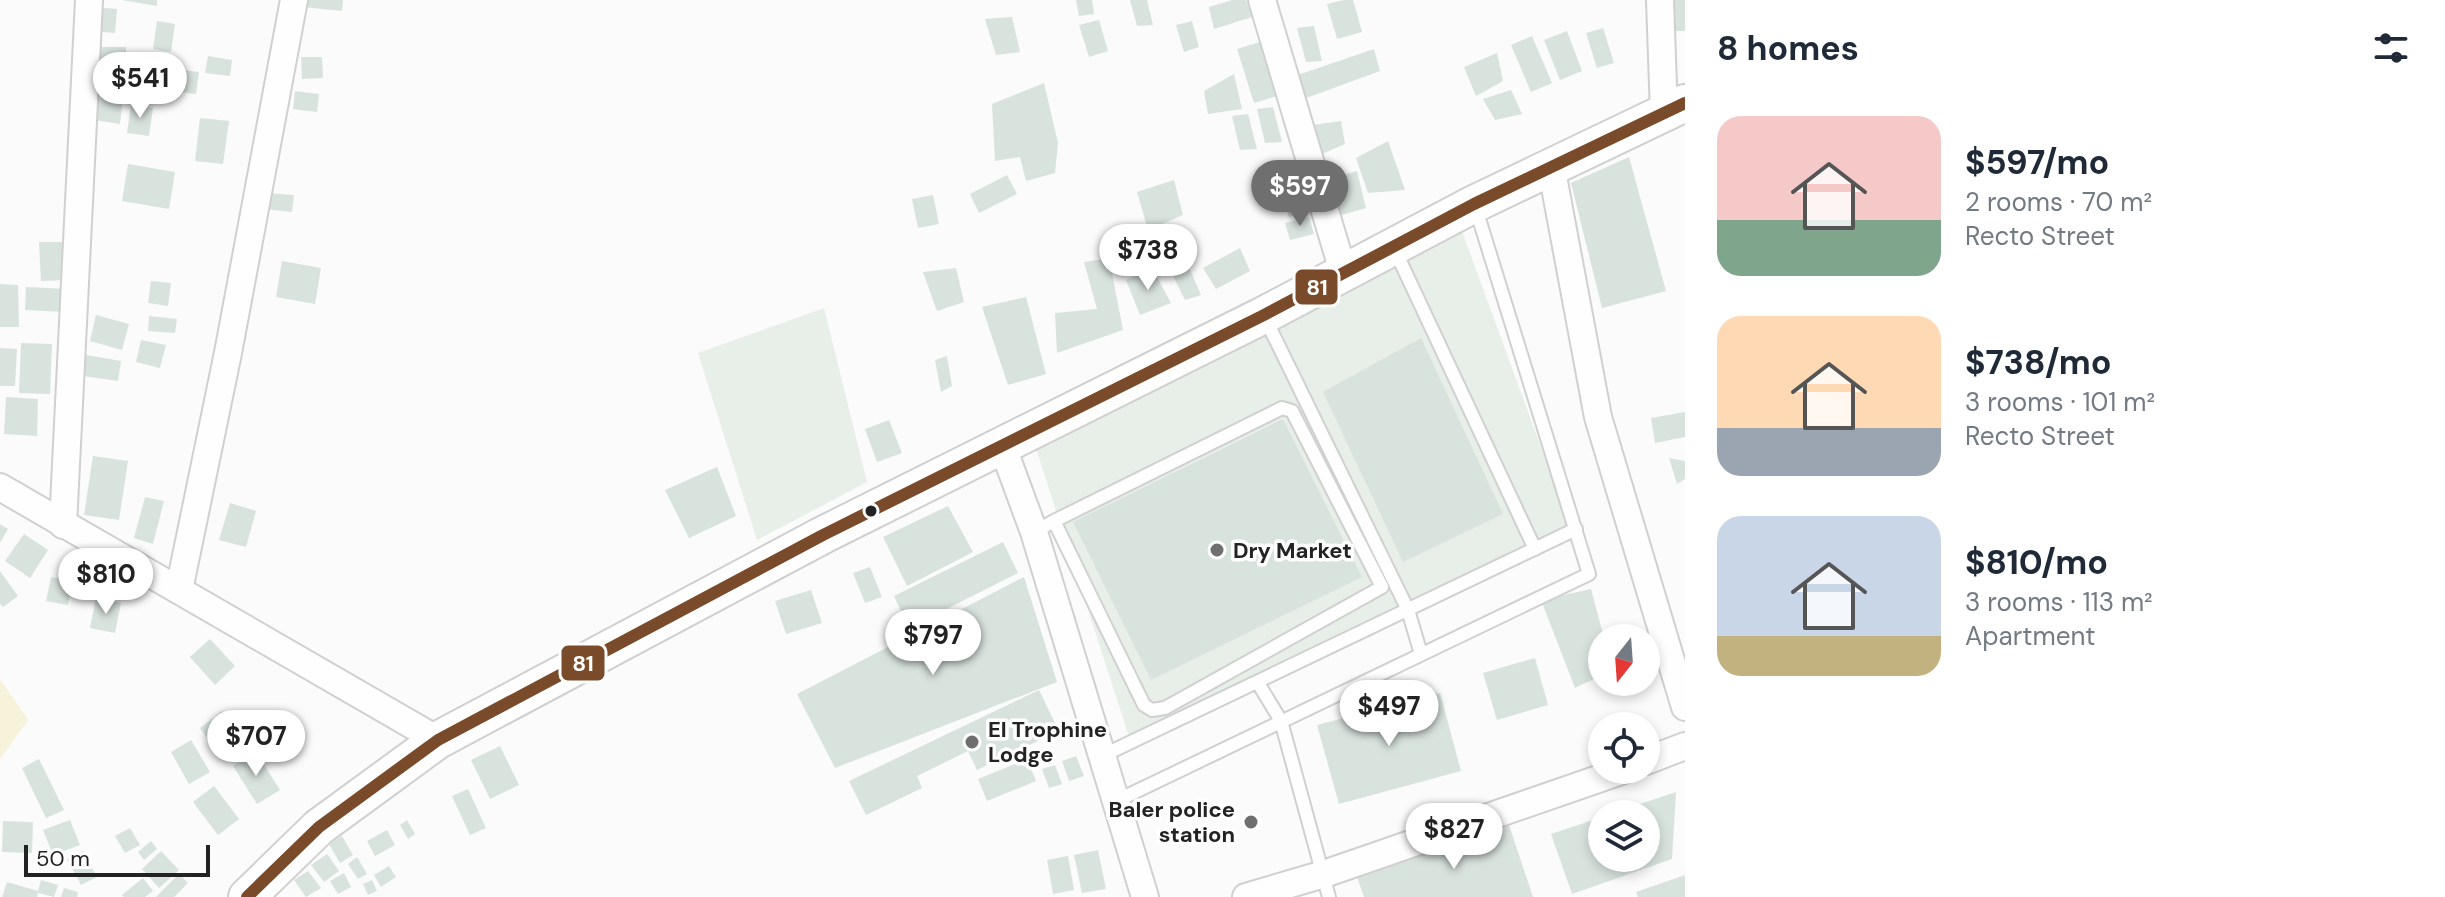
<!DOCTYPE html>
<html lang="en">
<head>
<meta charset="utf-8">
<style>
	body { margin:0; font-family:"DM Sans",sans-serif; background:#f6f6f7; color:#1f2937; height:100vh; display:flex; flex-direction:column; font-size:30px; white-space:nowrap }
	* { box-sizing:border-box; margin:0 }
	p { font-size:26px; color:#747a83 }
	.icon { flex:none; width:44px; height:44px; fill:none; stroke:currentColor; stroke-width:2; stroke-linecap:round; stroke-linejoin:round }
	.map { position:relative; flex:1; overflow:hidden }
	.sheet { display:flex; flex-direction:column; background:#fff; width:760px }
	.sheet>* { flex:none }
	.needle { width:52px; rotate:197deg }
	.tools { position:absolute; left:1588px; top:624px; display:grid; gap:16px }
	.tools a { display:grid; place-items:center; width:72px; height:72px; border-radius:50%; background:#fff; box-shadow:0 4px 12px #0003; font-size:40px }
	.scale { position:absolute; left:24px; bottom:20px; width:186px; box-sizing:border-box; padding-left:8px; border:4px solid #222322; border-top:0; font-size:22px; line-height:28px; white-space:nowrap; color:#222322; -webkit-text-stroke:6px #fff; paint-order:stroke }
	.price { position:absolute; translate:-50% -68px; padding:0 18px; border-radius:28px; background:#fff; color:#222; font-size:26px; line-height:52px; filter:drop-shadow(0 2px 4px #0008) }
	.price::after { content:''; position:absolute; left:50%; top:48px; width:24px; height:18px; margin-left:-12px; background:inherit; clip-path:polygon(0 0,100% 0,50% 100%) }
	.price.current { background:#6e6f6e; color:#fff }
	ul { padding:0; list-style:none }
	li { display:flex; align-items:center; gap:24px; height:200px; padding:0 32px }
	li span { display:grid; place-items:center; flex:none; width:224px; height:160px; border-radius:24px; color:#555 }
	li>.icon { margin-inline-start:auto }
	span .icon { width:96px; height:96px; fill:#fffc; stroke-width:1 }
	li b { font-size:34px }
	h2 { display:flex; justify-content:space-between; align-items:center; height:96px; padding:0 32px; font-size:34px }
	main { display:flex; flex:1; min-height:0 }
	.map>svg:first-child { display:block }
</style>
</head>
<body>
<main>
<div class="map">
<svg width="1685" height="897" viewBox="0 0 1685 897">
	<rect width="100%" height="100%" fill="#fafbfa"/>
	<!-- built -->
	<g fill="#e8eee8">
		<path d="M1459,223L1569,524L1132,746L1032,436Z"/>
		<path d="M824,308L867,482L757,540L698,353Z"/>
	</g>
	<!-- green -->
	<path fill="#f6f3da" d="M0,679L28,720L0,759Z"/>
	<!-- building -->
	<g fill="#d9e3de">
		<path d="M122,0H157V6Z"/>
		<path d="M303,0H343L342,11L303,7Z"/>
		<path d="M1076,0H1092L1094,14L1079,16Z"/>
		<path d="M1130,0H1147L1153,25L1137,26Z"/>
		<path d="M1232,0H1246L1252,17L1214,29L1209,7Z"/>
		<path d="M1344,0H1353L1362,32L1337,39L1327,4Z"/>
		<path d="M1672,0H1685V31H1673Z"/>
		<path d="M93,7L117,9L115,33L91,31Z"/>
		<path d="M1012,17L1020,52L996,55L985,19Z"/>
		<path d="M1099,20L1108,51L1089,57L1079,25Z"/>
		<path d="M157,21L175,24L171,52L153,49Z"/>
		<path d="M1192,21L1199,47L1184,52L1176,25Z"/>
		<path d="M1314,26L1322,61L1306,62L1297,28Z"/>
		<path d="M1603,28L1614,63L1597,68L1586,33Z"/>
		<path d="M1567,31L1582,71L1560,80L1544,40Z"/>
		<path d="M1532,36L1552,83L1531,92L1511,45Z"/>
		<path d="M1260,42L1277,96L1254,103L1237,49Z"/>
		<path d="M97,47H126V75H96Z"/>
		<path d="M1374,49L1380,71L1298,101L1292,77Z"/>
		<path d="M1497,53L1503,81L1476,96L1464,67Z"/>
		<path d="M208,56L232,60L230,76L205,73Z"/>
		<path d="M301,57H322L323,78L302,79Z"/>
		<path d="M134,63L166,67L162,101L130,96Z"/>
		<path d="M174,69L199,72L196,94L171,91Z"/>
		<path d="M1234,74L1242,109L1208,114L1204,91Z"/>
		<path d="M1044,83L1058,143L1055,173L1026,181L1020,157L995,161L992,104Z"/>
		<path d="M1511,90L1522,114L1495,120L1483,99Z"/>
		<path d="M295,91L319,94L317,112L293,109Z"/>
		<path d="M98,94L123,97L120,124L94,120Z"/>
		<path d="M131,105L153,108L149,136L127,133Z"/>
		<path d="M1273,107L1282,142L1265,143L1257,109Z"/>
		<path d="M1248,114L1257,149L1240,150L1232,116Z"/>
		<path d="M200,118L229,121L223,164L195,161Z"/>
		<path d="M1341,121L1345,144L1310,159L1306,126Z"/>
		<path d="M1388,141L1405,190L1368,193L1356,158Z"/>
		<path d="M1629,157L1666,291L1602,308L1571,183Z"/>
		<path d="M128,164L175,172L169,209L122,201Z"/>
		<path d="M1357,171L1366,208L1338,216L1328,179Z"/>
		<path d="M1297,172L1308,212L1289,217L1277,177Z"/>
		<path d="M1007,175L1017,194L979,213L970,194Z"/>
		<path d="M1174,180L1183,215L1148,230L1137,192Z"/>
		<path d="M267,193L294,195L292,212L265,209Z"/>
		<path d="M933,195L939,224L918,228L912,199Z"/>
		<path d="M1309,217L1314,234L1290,240L1285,223Z"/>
		<path d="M39,242H62L64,280L41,281Z"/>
		<path d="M1240,248L1250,271L1216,289L1203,268Z"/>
		<path d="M1109,258L1123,330L1057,353L1055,313L1097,309L1084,262Z"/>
		<path d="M1185,258L1201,295L1185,300L1166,262Z"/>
		<path d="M282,261L321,268L315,304L276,297Z"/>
		<path d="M956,268L964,302L937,311L923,272Z"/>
		<path d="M1152,268L1171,303L1140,315L1126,280Z"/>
		<path d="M151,281L171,283L168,306L148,303Z"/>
		<path d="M0,284L18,285L19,327H0Z"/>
		<path d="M26,287L67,289L66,312L25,310Z"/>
		<path d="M1026,297L1046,374L1008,385L982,307Z"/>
		<path d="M96,315L129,324L122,350L90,341Z"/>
		<path d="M149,316L177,319L175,333L148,331Z"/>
		<path d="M1421,338L1503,514L1403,562L1323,392Z"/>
		<path d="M141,340L166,345L160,368L136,362Z"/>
		<path d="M21,343L52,344L50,394L19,393Z"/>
		<path d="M0,348L17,349L15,386H0Z"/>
		<path d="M81,354L121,361L118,381L77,375Z"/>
		<path d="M947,356L952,386L941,392L935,360Z"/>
		<path d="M6,397L38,399L37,436L4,434Z"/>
		<path d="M1685,412V437L1655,443L1651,418Z"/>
		<path d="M1283,419L1362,577L1151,680L1073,522Z"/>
		<path d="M889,420L902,453L877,462L865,429Z"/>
		<path d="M93,456L128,461L119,520L84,515Z"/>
		<path d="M1669,458L1685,461V479L1677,484Z"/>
		<path d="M717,467L736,516L689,538L665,490Z"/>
		<path d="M145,497L164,501L153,544L134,538Z"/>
		<path d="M230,503L256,511L246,547L219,540Z"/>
		<path d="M948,506L973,552L907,586L883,537Z"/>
		<path d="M0,524L8,529L0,543Z"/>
		<path d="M24,534L48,550L30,578L5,561Z"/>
		<path d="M1003,542L1018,573L909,628L894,596Z"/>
		<path d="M870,567L882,597L865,603L853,573Z"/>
		<path d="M0,571L18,596L3,607L0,604Z"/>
		<path d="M51,577L73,581L68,605L46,601Z"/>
		<path d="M1024,577L1057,682L835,768L797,694Z"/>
		<path d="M1591,589L1604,638L1602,675L1575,688L1541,600Z"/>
		<path d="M811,590L822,623L786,634L775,601Z"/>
		<path d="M96,598L121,603L115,633L90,628Z"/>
		<path d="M210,639L235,666L215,685L190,657Z"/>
		<path d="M1535,658L1548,705L1497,720L1483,673Z"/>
		<path d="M1039,690L1059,731L977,770L968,751L917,776L922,788L866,815L849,781Z"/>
		<path d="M1440,693L1461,771L1339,804L1317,725Z"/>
		<path d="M222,711L244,742L221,758L200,728Z"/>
		<path d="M191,740L210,772L189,784L171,752Z"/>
		<path d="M500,746L519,785L490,799L471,760Z"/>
		<path d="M256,752L280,790L257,804L233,766Z"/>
		<path d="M1076,756L1084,776L1069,781L1062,761Z"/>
		<path d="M39,759L64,810L46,818L22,768Z"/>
		<path d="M1027,759L1036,781L987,801L978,779Z"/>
		<path d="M1055,765L1062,784L1049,788L1042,769Z"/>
		<path d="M214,786L239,819L218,835L193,802Z"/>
		<path d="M468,789L486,828L470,835L452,796Z"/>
		<path d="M1676,792L1672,859L1572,894L1551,834L1602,817V858H1646V814L1613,813Z"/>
		<path d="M70,820L80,845L53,855L43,830Z"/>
		<path d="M407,820L415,834L408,839L400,825Z"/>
		<path d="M3,821L33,822L32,853L2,852Z"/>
		<path d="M1509,825L1533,897H1364L1356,874Z"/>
		<path d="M130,828L140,845L125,853L115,836Z"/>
		<path d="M387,830L395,845L375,856L367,841Z"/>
		<path d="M342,836L353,855L340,863L329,844Z"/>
		<path d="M151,841L157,849L144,860L138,852Z"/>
		<path d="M1098,850L1106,889L1082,893L1074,855Z"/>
		<path d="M83,851L97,877L81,885L67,859Z"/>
		<path d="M161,851L179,870L159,888L142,869Z"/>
		<path d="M327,854L339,871L324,882L311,865Z"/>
		<path d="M1068,856L1074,890L1053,894L1047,860Z"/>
		<path d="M357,857L367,874L358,879L348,864Z"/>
		<path d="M389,866L396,877L381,887L374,875Z"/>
		<path d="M308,871L321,888L306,897L294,880Z"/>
		<path d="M344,873L351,887L338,894L330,881Z"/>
		<path d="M179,874L188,883L174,897H156Z"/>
		<path d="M1685,875V897H1638L1636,892Z"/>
		<path d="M143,878L153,891L145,897H124L122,895Z"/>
		<path d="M41,880L58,885L54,897L38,893L37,897H2L7,882L38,891Z"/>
		<path d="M372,880L377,891L368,895L363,884Z"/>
		<path d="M64,888L78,892L77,897H61Z"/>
	</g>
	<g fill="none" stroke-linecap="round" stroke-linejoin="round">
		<defs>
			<g id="lane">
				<path d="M1394,248L1535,549"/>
				<path d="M1265,318L1408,610L1421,654"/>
				<path d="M1034,532L1054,521L1282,408L1292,411L1382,587L1165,708L1152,710L1144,705L1054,521"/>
				<path d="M1258,683L1281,721L1329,897"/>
				<path d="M1104,755L1576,529"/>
				<path d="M1114,802L1589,574L1476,209"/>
			</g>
			<g id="street">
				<path d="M1262,0L1343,271"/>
				<path d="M1660,0L1664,114"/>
				<path d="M1551,166L1598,417L1685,707"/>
				<path d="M1002,445L1034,532L1145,897"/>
				<path d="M0,487L438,740"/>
				<path d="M63,525L89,0"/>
				<path d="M179,590L228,353L294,0"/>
				<path d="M1646,761L1685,746"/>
				<path d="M1246,897L1324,874L1624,770"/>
			</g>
			<path id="secondary" d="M247,897L319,827L438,740L823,535L1264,315L1474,204L1685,103"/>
		</defs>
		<!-- lane casing -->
		<use href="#lane" stroke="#cfd0cf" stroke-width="16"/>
		<!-- street casing -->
		<use href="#street" stroke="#cfd0cf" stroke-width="30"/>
		<!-- secondary casing -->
		<use href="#secondary" stroke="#cfd0cf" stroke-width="40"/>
		<!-- lane -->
		<use href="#lane" stroke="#fefefe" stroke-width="12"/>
		<!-- street -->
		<use href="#street" stroke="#fefefe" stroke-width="26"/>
		<!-- secondary -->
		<use href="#secondary" stroke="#fefefe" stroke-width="36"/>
		<defs>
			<path id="bus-1" d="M247,897L319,827L438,740L823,535L1264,315L1474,204L1685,103"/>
		</defs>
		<!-- bus-1 casing -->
		<use href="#bus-1" stroke="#fff" stroke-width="18"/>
		<!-- bus-1 -->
		<use href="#bus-1" stroke="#7a4b2a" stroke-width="12"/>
	</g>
	<!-- markers -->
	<circle fill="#222322" stroke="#fff" stroke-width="3" cx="871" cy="511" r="7"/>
	<g fill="#6e6f6e" stroke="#fff" stroke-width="3">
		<circle cx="1217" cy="550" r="8"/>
		<circle cx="972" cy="742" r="8"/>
		<circle cx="1251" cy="822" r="8"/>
	</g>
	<g text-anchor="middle" stroke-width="7" stroke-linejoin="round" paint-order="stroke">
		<!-- poi labels -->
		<g font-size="22" font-weight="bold" fill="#222322" stroke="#fff" text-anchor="start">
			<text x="1233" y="558">Dry Market</text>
			<text x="988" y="737">El Trophine<tspan x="988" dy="25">Lodge</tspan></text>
			<text x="1235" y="817" text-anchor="end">Baler police<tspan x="1235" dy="25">station</tspan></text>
		</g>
	</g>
	<g stroke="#fff" stroke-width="3">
		<rect x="1294" y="268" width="45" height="38" rx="8" fill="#7a4b2a"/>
		<rect x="560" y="644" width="46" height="38" rx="8" fill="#7a4b2a"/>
	</g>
	<g font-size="22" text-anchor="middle" font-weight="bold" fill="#fff">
		<text x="1317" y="295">81</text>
		<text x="583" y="671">81</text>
	</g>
</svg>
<div class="tools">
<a><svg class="needle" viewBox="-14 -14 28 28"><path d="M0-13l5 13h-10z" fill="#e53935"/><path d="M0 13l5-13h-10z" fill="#747a83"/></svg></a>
<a><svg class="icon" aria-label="locate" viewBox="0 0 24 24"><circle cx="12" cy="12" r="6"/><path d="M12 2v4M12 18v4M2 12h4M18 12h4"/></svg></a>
<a><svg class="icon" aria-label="layers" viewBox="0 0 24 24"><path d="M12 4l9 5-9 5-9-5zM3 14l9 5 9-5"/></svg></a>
</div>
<div class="scale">50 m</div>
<b class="price" style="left:140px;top:120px">$541</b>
<b class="price current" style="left:1300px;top:228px">$597</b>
<b class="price" style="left:1148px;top:292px">$738</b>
<b class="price" style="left:106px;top:616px">$810</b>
<b class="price" style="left:933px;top:677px">$797</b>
<b class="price" style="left:1389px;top:748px">$497</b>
<b class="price" style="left:256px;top:778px">$707</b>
<b class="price" style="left:1454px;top:871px">$827</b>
</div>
<section class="sheet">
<h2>8 homes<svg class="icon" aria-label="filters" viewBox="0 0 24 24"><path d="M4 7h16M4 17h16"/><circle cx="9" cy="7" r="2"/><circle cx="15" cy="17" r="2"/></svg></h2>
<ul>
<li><span style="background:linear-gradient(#f6c9c9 65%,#7fa58c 0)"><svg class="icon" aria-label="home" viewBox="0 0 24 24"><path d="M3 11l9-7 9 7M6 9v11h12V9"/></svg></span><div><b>$597/mo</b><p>2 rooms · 70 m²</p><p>Recto Street</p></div></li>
<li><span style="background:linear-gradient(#ffd9b3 70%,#9aa5b1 0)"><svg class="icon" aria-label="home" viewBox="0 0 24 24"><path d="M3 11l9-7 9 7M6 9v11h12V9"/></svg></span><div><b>$738/mo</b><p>3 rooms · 101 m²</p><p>Recto Street</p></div></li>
<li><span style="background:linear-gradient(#c9d6e8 75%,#c2b280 0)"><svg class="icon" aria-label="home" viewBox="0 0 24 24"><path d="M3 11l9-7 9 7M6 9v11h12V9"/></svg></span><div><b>$810/mo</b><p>3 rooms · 113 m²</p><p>Apartment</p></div></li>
</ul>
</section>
</main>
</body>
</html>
